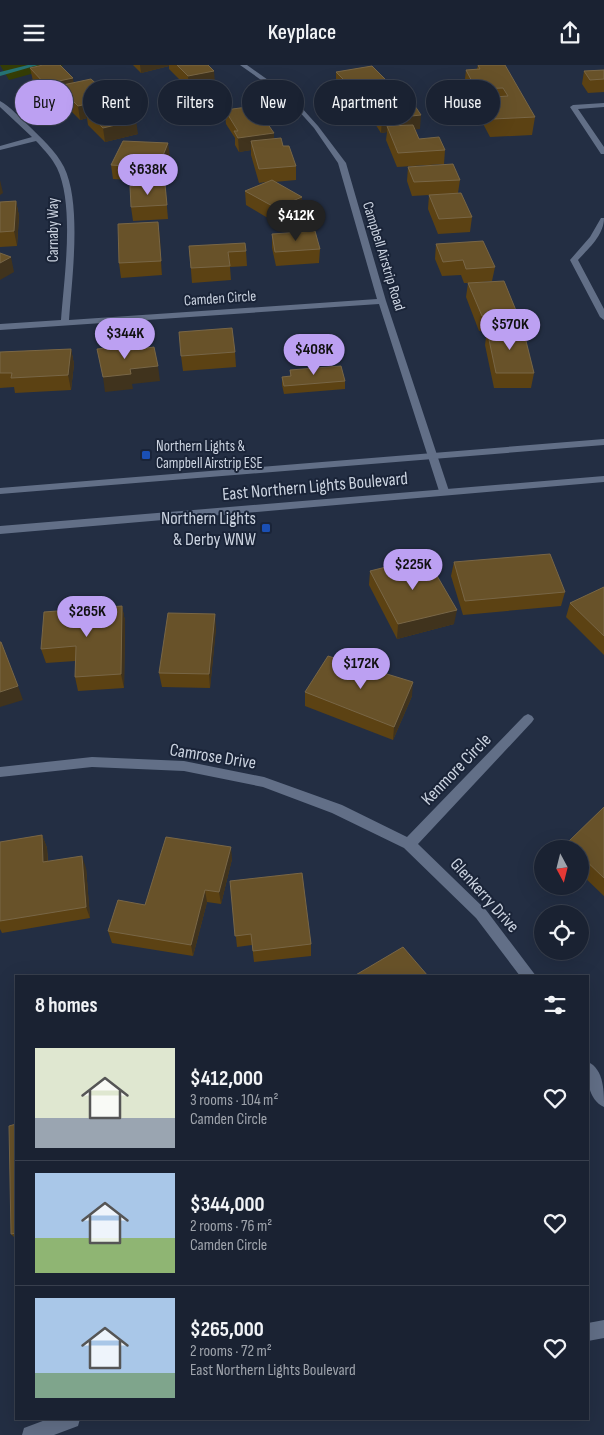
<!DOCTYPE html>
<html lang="en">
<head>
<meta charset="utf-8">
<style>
	body { margin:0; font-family:"Sofia Sans Condensed",sans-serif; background:#232a3a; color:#f1f3f6; height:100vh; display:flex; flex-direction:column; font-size:19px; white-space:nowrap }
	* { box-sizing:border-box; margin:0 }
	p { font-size:16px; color:#9fa4ac }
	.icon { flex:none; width:28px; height:28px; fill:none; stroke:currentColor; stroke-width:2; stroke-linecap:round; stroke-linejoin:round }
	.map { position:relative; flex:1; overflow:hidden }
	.sheet { position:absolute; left:15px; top:910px; width:574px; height:445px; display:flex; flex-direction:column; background:#1a2232; border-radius:0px; box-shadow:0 5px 20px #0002,0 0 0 1px #383f4d }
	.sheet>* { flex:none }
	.hud { position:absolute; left:15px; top:15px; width:575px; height:45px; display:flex; gap:10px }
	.needle { width:32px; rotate:173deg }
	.tools { position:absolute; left:534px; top:775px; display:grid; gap:10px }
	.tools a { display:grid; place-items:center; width:55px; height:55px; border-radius:50%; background:#1a2232; box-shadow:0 5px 20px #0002,0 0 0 1px #383f4d; font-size:25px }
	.price { position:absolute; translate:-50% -42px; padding:0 11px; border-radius:18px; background:#bca0f2; color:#111; font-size:16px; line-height:32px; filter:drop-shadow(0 1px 2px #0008) }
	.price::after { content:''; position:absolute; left:50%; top:30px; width:15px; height:11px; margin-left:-8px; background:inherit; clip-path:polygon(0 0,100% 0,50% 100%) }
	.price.on { background:#222; color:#fff }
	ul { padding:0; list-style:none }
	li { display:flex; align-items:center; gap:15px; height:125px; padding:0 20px }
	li+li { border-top:1px solid #383f4d }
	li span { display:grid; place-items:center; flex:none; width:140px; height:100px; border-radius:0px; color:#555 }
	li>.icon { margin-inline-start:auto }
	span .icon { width:60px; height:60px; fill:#fffc; stroke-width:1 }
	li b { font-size:21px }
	h2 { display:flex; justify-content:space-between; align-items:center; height:60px; padding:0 20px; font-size:21px }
	.chip { padding:0 18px; border-radius:22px; background:#1a2232; box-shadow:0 5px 20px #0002,0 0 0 1px #383f4d; font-size:18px; line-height:45px }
	.chip.on { background:#bca0f2; color:#111 }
	header { display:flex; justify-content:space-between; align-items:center; height:65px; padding:0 20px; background:#1a2232; font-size:22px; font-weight:600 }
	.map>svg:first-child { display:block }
</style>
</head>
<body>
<header><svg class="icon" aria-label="menu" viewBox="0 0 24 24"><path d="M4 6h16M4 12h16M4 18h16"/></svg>Keyplace<svg class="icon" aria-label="share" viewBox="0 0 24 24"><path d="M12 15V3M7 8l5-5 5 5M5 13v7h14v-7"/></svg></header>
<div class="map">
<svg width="604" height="1370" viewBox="0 0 604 1370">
	<rect width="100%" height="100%" fill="#232e43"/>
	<!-- green -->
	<path fill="#353d06" d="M0,0H64L9,15Z"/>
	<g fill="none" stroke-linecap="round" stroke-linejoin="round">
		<!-- stream -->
		<path fill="#257273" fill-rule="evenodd" d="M28,0H38L0,11V7Z"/>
		<!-- street -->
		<g fill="#626f87" fill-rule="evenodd">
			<path d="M240,0H247L292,32L318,61L346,98L386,236L449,426L448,428L444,429L439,426L379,239L0,265V259L61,255C64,213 75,141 57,103C52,93 45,86 38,78L36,76L0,85V81L32,72L0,42V36C10,41 20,53 29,61C41,73 56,86 64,102C82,139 72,213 69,255L377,234L338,98L314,63L288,34Z"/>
			<path d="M604,38V42L578,44L604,82V89H601L570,42L573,40Z"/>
			<path d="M601,153H604C604,170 589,183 578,195L604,244V255L600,252L570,195L590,172Z"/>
			<path d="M528,649L532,651L534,654L532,657L418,779L486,845L536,911H520L476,853L404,783L332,748L263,722L184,706L92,702L0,712V702L92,692L184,696L264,712L342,740L407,772L524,651Z"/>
			<path d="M588,997C604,1004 604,1027 604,1042C588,1035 586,1012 588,997Z"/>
			<path d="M604,1255V1273L588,1276V1258Z"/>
			<path d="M48,1354H80L78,1361L54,1370H22L24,1363Z"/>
		</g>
		<!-- secondary -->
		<g fill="#626f87" fill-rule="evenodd">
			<path d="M604,374V380L0,429V423Z"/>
			<path d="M604,411V417L0,469V461Z"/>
		</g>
	</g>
	<!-- wall -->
	<g fill="#5c4213">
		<path d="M133,0H208L214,16L231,33L232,44L274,68V74L283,81L296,101V115L274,117L302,146L276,158L246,140L245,126L266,117L259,118L251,90V85L239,87L235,80V73L226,59L225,48L211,51L208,48L196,50L182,36L181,22L186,21L169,4V1L141,8Z"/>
		<path d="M478,0L535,52L532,70L490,72L479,51L480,42L474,43L464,23L466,5L477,4Z"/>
		<path d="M372,1L387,31L369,34L365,30L347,33L336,20V7Z"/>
		<path d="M30,3L73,13V18L112,33L113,40L138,69L105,77L88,60L87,53L80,55L60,35L59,30L47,33L33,16Z"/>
		<path d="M604,5V27L588,28L582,19L584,6Z"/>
		<path d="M369,34L384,35L420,64H415L419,74L445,85L444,99L397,102L386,75L387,67L381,68L368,48Z"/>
		<path d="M170,92L159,117L113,114L111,100Z"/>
		<path d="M408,102L460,115L458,128L472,152L470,167L438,169L428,144L429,130L412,131L407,116Z"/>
		<path d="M165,119L168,154L133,156L131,142Z"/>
		<path d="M16,136L19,151L17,181L0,182V137Z"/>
		<path d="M158,157L162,210L121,213L119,198Z"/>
		<path d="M272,169L320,184L319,198L276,201L272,183Z"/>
		<path d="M436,179L495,202L492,216L473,218L517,248L514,262L490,265L534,308L531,323H494L485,280L487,265L479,266L466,232L468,218H464L461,210L442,211L435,194Z"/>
		<path d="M189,181L246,186L247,201L230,202L231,215L192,218Z"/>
		<path d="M71,284L74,299L71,325L15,328L14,322L0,323V287Z"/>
		<path d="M235,287L236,302L183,306L181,291Z"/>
		<path d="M290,305L345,316V324L284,329L282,320V312L290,311Z"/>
		<path d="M454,497L565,527L561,541L463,550L451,511Z"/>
		<path d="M370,506L454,559L397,574L369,520Z"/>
		<path d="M604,522V590L566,552L570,538Z"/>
		<path d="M122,541L125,556L124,623L78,626L75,612V596L46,598L41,584Z"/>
		<path d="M216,563L210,623L162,622L159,608Z"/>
		<path d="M305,627L412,631L393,675L305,641Z"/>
		<path d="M604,742V831L580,808V784H564L567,778Z"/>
		<path d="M42,770L47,783L48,796L86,803L90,853L2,868L0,864V777Z"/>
		<path d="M232,794L221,839L207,837L193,891L112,878L108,866L145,840Z"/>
		<path d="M230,816L311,879V891L254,897L252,880L237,882Z"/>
		<path d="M16,1059V1174L11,1169Z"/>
	</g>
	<!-- shaded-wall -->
	<g fill="#40331d">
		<path d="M140,0H169V1L141,8Z"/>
		<path d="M214,6L215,19L189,24L188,11Z"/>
		<path d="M73,13L75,27L58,21L59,30L47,33L45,19Z"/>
		<path d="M366,17L365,30L347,33L348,19Z"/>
		<path d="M388,17L387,31L369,34L370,20Z"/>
		<path d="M112,33L113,47L86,46L87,53L80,55L78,41Z"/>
		<path d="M231,33L232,47L225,45V48L211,51L210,37Z"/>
		<path d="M207,34L208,48L196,50L195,37Z"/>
		<path d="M421,50L420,64L390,67L387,61V67L381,68L382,54Z"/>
		<path d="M136,55L138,69L105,77L103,63Z"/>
		<path d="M274,68V81L251,76V85L239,87L238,73Z"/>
		<path d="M168,78L170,92L159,117L158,103Z"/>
		<path d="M0,115L3,128L0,130Z"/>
		<path d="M302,132V146L276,158V143Z"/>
		<path d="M16,136L19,151L17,181L14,166Z"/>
		<path d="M158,157L160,171L162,210L161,196Z"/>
		<path d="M11,192L14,207L0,215V198Z"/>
		<path d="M71,284L74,299L71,325L68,310Z"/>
		<path d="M158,301L160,316L132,319L133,324L105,327L103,312L130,304Z"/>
		<path d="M122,541L125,556L124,623L121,609Z"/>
		<path d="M457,545L454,559L397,574L398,559Z"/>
		<path d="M215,549L216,563L210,623L209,609Z"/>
		<path d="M413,617L412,631L393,675L394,662Z"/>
		<path d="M18,621L23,635L0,642V627Z"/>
		<path d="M42,770L47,783L48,809L43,797Z"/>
		<path d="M231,782L232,794L221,839L219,827Z"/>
		<path d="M82,791L86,803L90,853L86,842Z"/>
		<path d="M205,825L207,837L193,891L191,880Z"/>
	</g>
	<!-- building -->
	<g fill="#685229" stroke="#786646">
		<path d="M43,0H60L73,13L45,19L30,3Z"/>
		<path d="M177,0H208L214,6L188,11Z"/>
		<path d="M478,0H505L535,52L493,54L481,33L508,31L503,23L476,24L466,5L480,4Z"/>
		<path d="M372,1L388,17L370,20L366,17L348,19L336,7Z"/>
		<path d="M604,5V14L590,15L584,6Z"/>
		<path d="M91,14L112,33L78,41L58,21Z"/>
		<path d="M214,16L231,33L210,37L207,34L195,37L181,22Z"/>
		<path d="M409,32L421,50L382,54L369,34L383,33L384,35Z"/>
		<path d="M120,39L136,55L103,63L86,46Z"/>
		<path d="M255,41L274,68L238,73L234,66H238L225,45Z"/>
		<path d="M413,60L419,74L439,72L445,85L398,88L387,61Z"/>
		<path d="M281,73L283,81H289L296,101L259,104L251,76Z"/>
		<path d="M123,76L168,78L158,103L111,100Z"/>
		<path d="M453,99L460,115L414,117L408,102Z"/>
		<path d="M272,115L302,132L276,143L245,126Z"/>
		<path d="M165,119L167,140L131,142L130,121Z"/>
		<path d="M461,128L472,152L439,154L429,130Z"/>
		<path d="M16,136L14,166L0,167V137Z"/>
		<path d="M158,157L161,196L119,198L118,159Z"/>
		<path d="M315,166L320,184L275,187L272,169Z"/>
		<path d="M483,176L495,202L466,204L463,195L443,197L436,179Z"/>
		<path d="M245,178L246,186L228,187L230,201L191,203L189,181Z"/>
		<path d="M0,188L11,192L0,198Z"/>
		<path d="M504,216L517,248L482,251L468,218Z"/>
		<path d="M232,263L235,287L181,291L179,267Z"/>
		<path d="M523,264L534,308H496L487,265Z"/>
		<path d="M123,281L124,286L154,282L158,301L130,304L131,309L103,312L97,284Z"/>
		<path d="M71,284L68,310L11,313L12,308H0V287Z"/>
		<path d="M341,301L345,316L284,321L282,312L291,311L290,305Z"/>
		<path d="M550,489L565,527L465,536L454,497Z"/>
		<path d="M426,492L457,545L398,559L370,506Z"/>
		<path d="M604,522V571L570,538Z"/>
		<path d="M122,541L121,609L75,612L76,581L41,584L44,547Z"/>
		<path d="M168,548L215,549L209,609L159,608Z"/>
		<path d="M0,577H1L18,621L0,627Z"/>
		<path d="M328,591L413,617L394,662L305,627Z"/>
		<path d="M604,742V813L580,790V784H573L567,778Z"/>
		<path d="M42,770L43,797L82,791L86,842L0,856V777Z"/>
		<path d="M166,772L231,782L219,827L205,825L191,880L108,866L118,835L145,840Z"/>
		<path d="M302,808L311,879L253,886L251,869L235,871L230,816Z"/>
		<path d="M403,882L428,911H354Z"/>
		<path d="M16,1059V1168L11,1169L9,1061Z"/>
	</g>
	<!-- markers -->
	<g fill="#1a4fb4" stroke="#1a2438" stroke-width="2">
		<rect x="141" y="385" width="10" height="10" rx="2.5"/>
		<rect x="261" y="458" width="10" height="10" rx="2.5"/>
	</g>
	<g text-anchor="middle" stroke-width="4" stroke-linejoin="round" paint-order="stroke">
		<!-- far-street labels -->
		<g font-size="15" fill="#cbd3e0" stroke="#1a2438">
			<text transform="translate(53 165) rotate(-90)" y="5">Carnaby Way</text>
			<text transform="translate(384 191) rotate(73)" y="5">Campbell Airstrip Road</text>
			<text transform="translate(220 233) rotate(-4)" y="5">Camden Circle</text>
		</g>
		<!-- far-poi labels -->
		<g font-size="15" fill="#cbd3e0" stroke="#1a2438" text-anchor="start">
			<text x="156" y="386">Northern Lights &amp;<tspan x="156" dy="17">Campbell Airstrip ESE</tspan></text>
		</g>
		<!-- street labels -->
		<g font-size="18" fill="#cbd3e0" stroke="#1a2438">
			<text transform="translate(315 421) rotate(-5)" y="6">East Northern Lights Boulevard</text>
			<text transform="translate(213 691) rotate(9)" y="6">Camrose Drive</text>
			<text transform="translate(456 704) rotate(-46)" y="6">Kenmore Circle</text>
			<text transform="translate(485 830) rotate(48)" y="6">Glenkerry Drive</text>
		</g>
		<!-- poi labels -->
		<g font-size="18" fill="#cbd3e0" stroke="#1a2438" text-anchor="end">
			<text x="256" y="459">Northern Lights<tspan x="256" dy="21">&amp; Derby WNW</tspan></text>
		</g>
	</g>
</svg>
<div class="tools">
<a><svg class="needle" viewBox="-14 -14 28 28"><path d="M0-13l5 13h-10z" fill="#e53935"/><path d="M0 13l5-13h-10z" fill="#9fa4ac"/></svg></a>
<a><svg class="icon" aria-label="locate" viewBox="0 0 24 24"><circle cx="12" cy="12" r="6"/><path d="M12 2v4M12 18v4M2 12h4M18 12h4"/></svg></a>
</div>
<b class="price" style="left:148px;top:131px">$638K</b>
<b class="price on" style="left:296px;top:177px">$412K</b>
<b class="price" style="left:510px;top:286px">$570K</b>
<b class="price" style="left:125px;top:295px">$344K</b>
<b class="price" style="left:314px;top:311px">$408K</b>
<b class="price" style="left:413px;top:526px">$225K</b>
<b class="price" style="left:87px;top:573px">$265K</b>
<b class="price" style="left:361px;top:625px">$172K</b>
<div class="hud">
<a class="chip on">Buy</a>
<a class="chip">Rent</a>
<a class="chip">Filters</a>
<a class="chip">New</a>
<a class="chip">Apartment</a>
<a class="chip">House</a>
</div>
<section class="sheet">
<h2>8 homes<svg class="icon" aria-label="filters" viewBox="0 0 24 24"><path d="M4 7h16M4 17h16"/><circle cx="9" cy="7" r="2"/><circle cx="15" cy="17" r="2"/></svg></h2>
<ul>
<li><span style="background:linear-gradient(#dfe7d0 70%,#9aa5b1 0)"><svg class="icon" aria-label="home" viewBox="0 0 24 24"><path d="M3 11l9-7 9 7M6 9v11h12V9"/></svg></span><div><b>$412,000</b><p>3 rooms · 104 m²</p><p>Camden Circle</p></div><svg class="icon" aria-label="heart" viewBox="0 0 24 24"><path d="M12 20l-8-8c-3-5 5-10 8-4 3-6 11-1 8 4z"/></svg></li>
<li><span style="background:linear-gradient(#a9c7e8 65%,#8fb573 0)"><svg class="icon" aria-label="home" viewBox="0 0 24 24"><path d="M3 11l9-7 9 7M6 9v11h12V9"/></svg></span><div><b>$344,000</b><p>2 rooms · 76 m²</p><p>Camden Circle</p></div><svg class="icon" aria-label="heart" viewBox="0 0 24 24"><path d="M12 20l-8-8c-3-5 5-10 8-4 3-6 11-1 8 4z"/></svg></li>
<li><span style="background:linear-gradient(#a9c7e8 75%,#7fa58c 0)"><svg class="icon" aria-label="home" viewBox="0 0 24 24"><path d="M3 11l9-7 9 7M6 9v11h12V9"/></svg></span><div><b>$265,000</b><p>2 rooms · 72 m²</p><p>East Northern Lights Boulevard</p></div><svg class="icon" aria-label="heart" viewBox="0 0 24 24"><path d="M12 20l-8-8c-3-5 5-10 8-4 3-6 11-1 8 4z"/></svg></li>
</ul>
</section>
</div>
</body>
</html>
